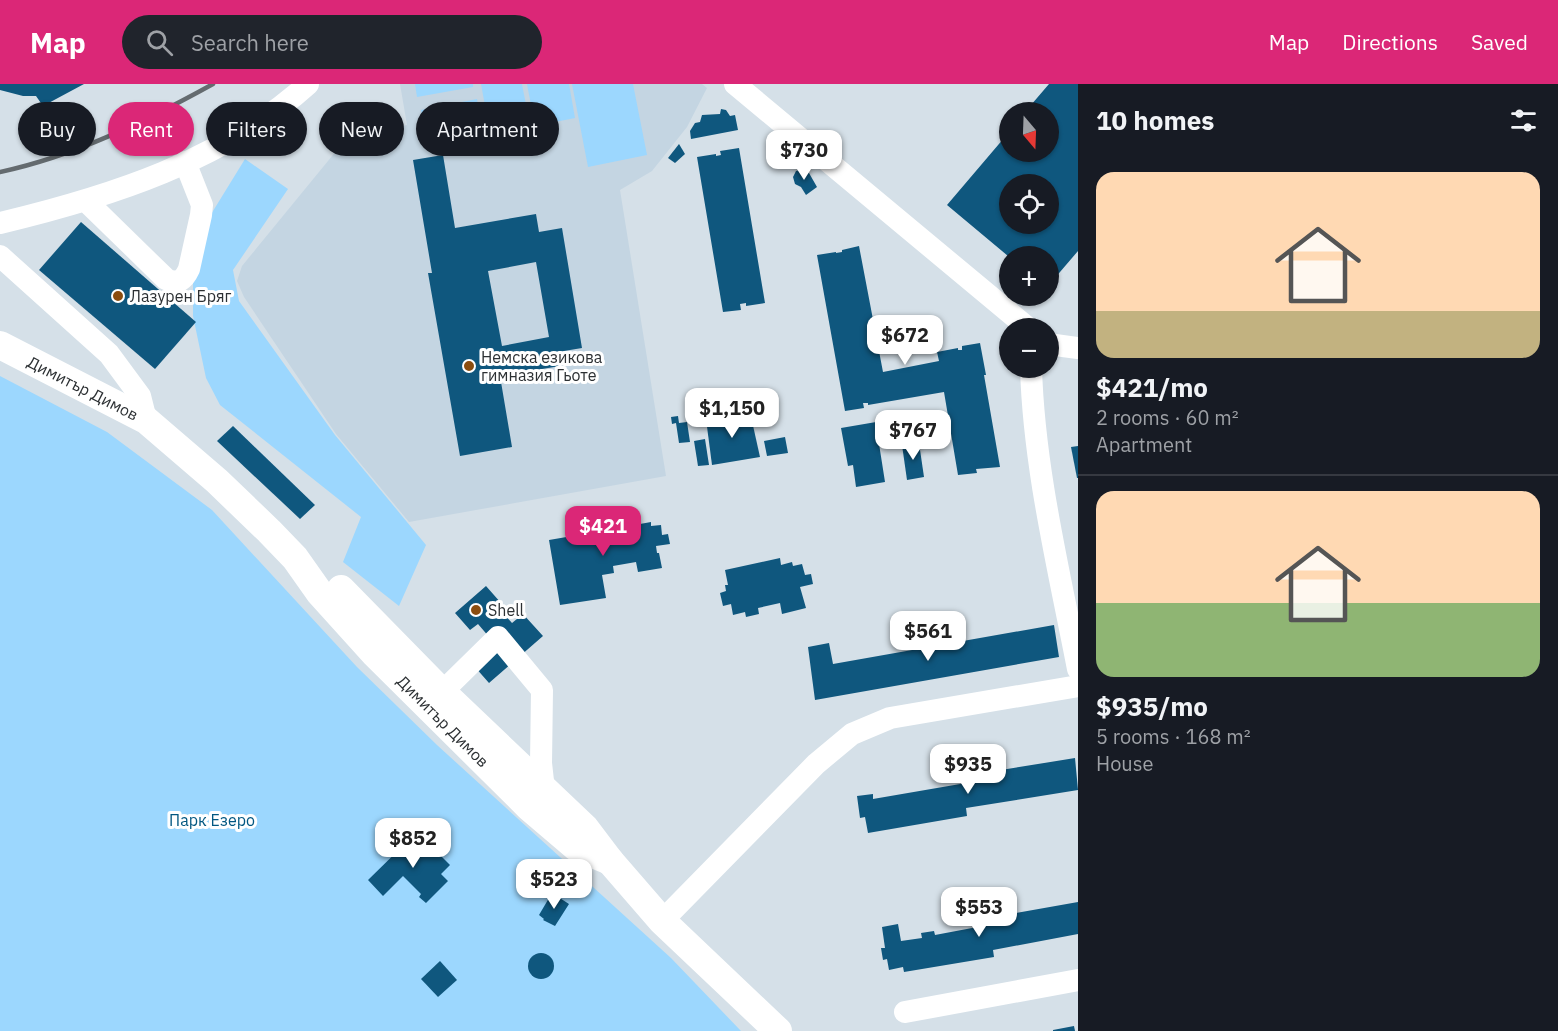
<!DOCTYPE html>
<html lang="en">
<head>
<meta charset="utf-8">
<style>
	body { margin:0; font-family:"IBM Plex Sans",sans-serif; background:#20242c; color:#f1f3f6; height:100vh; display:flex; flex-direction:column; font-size:22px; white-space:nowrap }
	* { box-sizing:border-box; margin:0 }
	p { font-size:20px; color:#9ea1a6 }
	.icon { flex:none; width:33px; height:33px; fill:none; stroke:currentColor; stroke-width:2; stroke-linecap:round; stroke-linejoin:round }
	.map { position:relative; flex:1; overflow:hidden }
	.details { display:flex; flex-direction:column; background:#171b24; width:480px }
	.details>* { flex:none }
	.top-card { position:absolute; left:18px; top:18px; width:570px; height:54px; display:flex; gap:12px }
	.needle { width:39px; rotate:161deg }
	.buttons { position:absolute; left:999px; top:18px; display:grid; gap:12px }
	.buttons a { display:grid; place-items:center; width:60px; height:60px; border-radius:50%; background:#171b24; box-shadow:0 2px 4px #0004; font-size:30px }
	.price { position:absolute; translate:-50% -51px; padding:0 14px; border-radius:12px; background:#fff; color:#222; font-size:20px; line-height:39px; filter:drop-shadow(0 2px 3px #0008) }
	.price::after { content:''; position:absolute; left:50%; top:36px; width:18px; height:14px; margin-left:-9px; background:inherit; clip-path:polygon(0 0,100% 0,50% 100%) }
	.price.on { background:#db2777; color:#fff }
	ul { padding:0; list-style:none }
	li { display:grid; align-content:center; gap:12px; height:318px; padding:0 18px }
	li+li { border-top:2px solid #363941 }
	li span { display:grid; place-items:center; height:186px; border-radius:18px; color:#555 }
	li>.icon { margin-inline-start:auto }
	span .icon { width:108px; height:108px; fill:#fffc; stroke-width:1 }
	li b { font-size:26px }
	h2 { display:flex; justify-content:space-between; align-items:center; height:72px; padding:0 18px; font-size:26px }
	.tag { padding:0 21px; border-radius:27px; background:#171b24; box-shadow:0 2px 4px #0004; font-size:21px; line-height:54px }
	.tag.on { background:#db2777; color:#fff }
	header { display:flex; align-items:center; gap:36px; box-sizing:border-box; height:84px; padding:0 30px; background:#db2777; color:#fff }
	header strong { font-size:28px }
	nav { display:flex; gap:33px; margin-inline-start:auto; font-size:21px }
	.search { width:420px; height:54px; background:#20242c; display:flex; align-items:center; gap:15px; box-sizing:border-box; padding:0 21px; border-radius:33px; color:#9ea1a6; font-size:22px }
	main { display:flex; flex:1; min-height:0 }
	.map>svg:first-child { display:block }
</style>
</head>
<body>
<header>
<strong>Map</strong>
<div class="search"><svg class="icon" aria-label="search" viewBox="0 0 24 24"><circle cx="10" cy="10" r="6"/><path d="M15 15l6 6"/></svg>Search here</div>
<nav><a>Map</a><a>Directions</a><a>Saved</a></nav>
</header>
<main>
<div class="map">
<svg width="1078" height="947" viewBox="0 0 1078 947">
	<rect width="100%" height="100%" fill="#d5e0e8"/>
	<!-- built -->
	<path fill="#c4d5e2" d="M400,0H702L707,4L687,43L652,87L620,106L666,392L409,438L336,350L244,213L237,197L242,182L346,55L407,41Z"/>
	<!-- green -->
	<g fill="#9cd7fe">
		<path d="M415,0H473V3L417,13Z"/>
		<path d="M481,0H522L530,42L490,49Z"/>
		<path d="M527,0H569L575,34L535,42Z"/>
		<path d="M572,0H633L647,71L588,83Z"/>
		<path d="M477,15L482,45L426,54L421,26Z"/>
		<path d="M245,75L288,105L233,186L239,217L335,351L426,461L399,522L343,478L361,433L220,321L206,294L193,232V178L205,140Z"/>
		<path d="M0,292L107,348L212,426L357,583L437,661L671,874L741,947H0Z"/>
	</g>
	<!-- building -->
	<g fill="#0f577e" fill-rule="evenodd">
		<path d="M0,0H84L43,22L36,12H23L0,6Z"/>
		<path d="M1049,0H1078V167L1048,202V172H1008L947,121L1010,47V68H1048V28H1025ZM1010,100H1048V140H1010Z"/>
		<path d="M721,25L726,26L730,32L735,31L738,46L691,55L690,47L695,39L700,38L702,31L720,30Z"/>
		<path d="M679,60L685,70L675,79L668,74Z"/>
		<path d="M739,64L765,219L746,222V219L740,220L741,226L723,228L697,73L716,70V72L721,71L720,67Z"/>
		<path d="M443,71L455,144L536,130L539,148L562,144L582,264L558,268L560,282L500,292L512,363L460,372L428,189H432L413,76ZM536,178L549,253L502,262L488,187Z"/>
		<path d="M803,85L809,89L817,103L806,111L801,103L795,100L793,93L796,87Z"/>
		<path d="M81,138L196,238L155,285L39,186Z"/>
		<path d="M859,162L883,288L939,277L937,268L958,264V266H962V262L980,259L986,291H984L1000,383L976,385L977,389L958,391L944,308L868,321V319H863L864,324L845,327L817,171L836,168V169L842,168V166Z"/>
		<path d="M750,328L760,373L712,381L706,335Z"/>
		<path d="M678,332L679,339L687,338L690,358L679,359L676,339L672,340L671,333Z"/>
		<path d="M882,337L884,346L877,347L885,398L856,403L853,381L848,382L841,344Z"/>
		<path d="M233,342L315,421L300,435L217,357Z"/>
		<path d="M785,353L788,369L767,372L764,357Z"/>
		<path d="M705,355L709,381L698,382L694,357Z"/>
		<path d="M919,359L924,393L907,396L902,361Z"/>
		<path d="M1078,362V394H1077L1071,363Z"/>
		<path d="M639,434L640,440L651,438V442L661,441L662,451L668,450L670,460L656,462L657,469H659L662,484L638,488L636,478L613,482L614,489L602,491L606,514L560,521L549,456L584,450L583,444Z"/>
		<path d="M780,474L781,481L792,478L793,482L802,480L805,491L811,490L813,500L800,503L806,524L782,530L780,519L758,524L759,530L746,533L745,528L733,531L731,520L723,522L720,509L726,507L725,501H728L725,486Z"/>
		<path d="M486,502L501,519L497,522L512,539L523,530L543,552L489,599L467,574L490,554L478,540L470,546L455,529Z"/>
		<path d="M1054,541L1059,573L815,616L808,563L829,559L833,580Z"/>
		<path d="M1075,674L1078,706L966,724L967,732L868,749L865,733L860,734L857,712L873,710V715L966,699L964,692Z"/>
		<path d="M417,748L450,781L441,790L448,797L426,819L419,813L421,810L403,792L383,812L368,796Z"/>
		<path d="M552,809L569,820L555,842L543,836L544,835L539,831Z"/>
		<path d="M1078,818V850L993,866L994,873L904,888L903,883L889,886L887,875L883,876L881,864H885L882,843L898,840L901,857L922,854L921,849L934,847L935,851L988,841L987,834Z"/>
		<circle cx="541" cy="882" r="13"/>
		<path d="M440,877L457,896L438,913L421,895Z"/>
		<path d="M1074,942L1075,947H1053V946Z"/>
	</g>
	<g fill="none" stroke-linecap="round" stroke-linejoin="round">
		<!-- minor -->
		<g stroke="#fff" stroke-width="22">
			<path d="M735,0L1028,244"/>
			<path d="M86,117L166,195C178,201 184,196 189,185L201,131L202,121L185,78"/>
			<path d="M0,139C109,113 223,77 308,0"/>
			<path d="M0,172L109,270L140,312L146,336"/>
			<path d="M1048,260L1078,264"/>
			<path d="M1031,284C1034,385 1059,486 1078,585"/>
			<path d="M442,608L498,553L542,606L541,679L544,706"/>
			<path d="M662,837L816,680L852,650L890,634L1078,602"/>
			<path d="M905,928L1078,896"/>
		</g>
		<!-- major -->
		<g stroke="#fff" stroke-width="28">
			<path d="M0,261L146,336L217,397L269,447L295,474L319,508L375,570L529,723L576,763L610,777"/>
			<path d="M341,505L442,608L585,744L610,777L662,837L778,947"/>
		</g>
		<!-- rail -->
		<path stroke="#646b6f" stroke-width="4.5" d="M0,88C75,72 146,37 213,0"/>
	</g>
	<!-- markers -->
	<g fill="#8b4d0f" stroke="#fff" stroke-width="2">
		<circle cx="118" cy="212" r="6"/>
		<circle cx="469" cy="282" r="6"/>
		<circle cx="476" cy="526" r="6"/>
	</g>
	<g text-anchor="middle" stroke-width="6" stroke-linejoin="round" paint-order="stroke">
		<!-- poi labels -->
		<g font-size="16" fill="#2c3033" stroke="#fff" text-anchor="start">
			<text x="130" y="218">Лазурен Бряг</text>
			<text x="481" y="279">Немска езикова<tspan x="481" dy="18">гимназия Гьоте</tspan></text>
			<text x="488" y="532">Shell</text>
		</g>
		<!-- street labels -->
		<g font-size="16" fill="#2c3033" stroke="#fff">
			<text transform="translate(83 304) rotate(27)" y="6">Димитър Димов</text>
			<text transform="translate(443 637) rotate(45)" y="6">Димитър Димов</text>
		</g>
		<!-- park labels -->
		<g font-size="16" fill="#025781" stroke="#fff">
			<text x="212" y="742">Парк Езеро</text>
		</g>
	</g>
</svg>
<div class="buttons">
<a><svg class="needle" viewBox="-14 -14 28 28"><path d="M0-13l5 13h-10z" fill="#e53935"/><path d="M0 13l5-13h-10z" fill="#9ea1a6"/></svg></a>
<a><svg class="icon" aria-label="locate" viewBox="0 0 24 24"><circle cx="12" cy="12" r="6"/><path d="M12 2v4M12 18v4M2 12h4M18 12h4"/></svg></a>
<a>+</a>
<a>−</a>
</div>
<b class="price" style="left:804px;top:97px">$730</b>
<b class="price" style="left:905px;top:282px">$672</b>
<b class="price" style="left:732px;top:355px">$1,150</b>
<b class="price" style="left:913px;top:377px">$767</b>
<b class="price on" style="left:603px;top:473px">$421</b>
<b class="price" style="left:928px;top:578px">$561</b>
<b class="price" style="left:968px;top:711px">$935</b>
<b class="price" style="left:413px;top:785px">$852</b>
<b class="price" style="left:554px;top:826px">$523</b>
<b class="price" style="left:979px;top:854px">$553</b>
<div class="top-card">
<a class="tag">Buy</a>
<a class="tag on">Rent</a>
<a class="tag">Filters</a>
<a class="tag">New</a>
<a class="tag">Apartment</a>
</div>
</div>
<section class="details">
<h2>10 homes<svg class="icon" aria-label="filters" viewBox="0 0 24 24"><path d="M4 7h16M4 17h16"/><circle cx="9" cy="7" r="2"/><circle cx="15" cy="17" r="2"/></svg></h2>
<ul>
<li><span style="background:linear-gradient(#ffd9b3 75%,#c2b280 0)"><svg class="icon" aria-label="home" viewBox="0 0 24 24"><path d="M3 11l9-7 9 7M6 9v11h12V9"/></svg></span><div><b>$421/mo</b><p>2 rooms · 60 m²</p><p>Apartment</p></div></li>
<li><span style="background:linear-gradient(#ffd9b3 60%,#8fb573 0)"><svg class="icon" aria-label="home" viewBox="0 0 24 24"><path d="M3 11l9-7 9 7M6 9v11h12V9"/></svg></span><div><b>$935/mo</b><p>5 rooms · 168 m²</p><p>House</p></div></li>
</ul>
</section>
</main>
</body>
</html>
